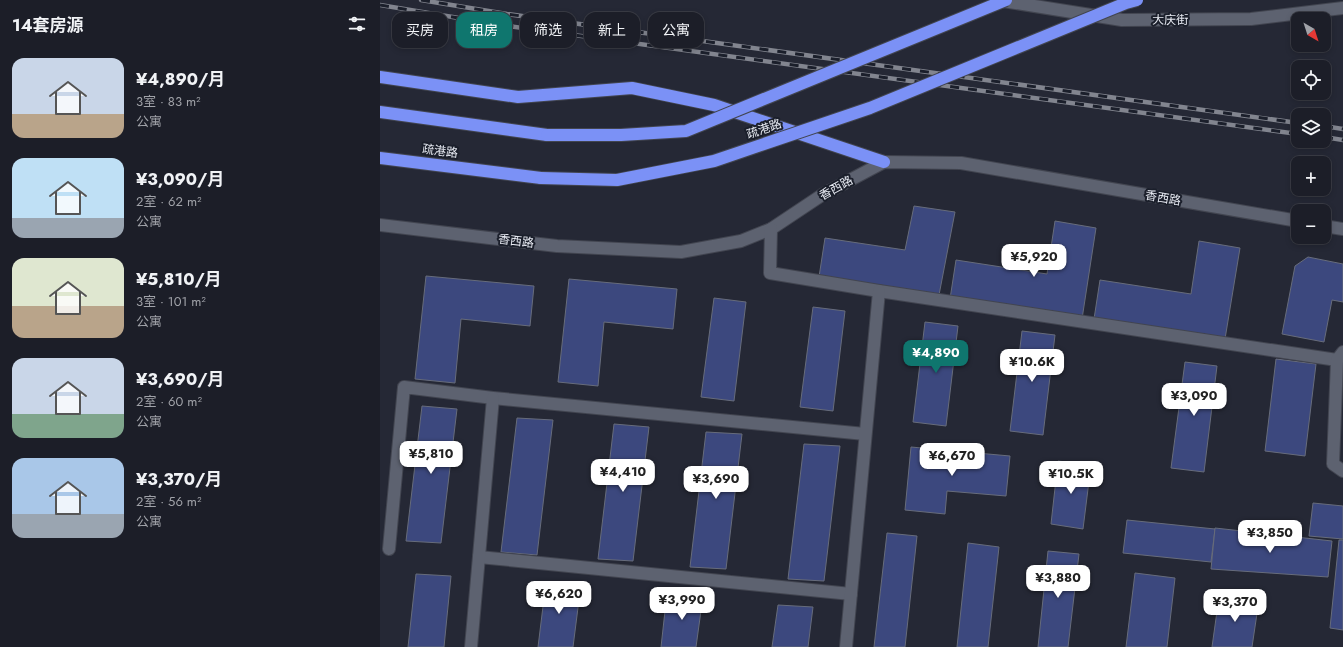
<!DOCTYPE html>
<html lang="zh">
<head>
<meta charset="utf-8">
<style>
	body { margin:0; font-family:Jost,"Noto Sans SC",sans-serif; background:#252730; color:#f1f3f6; height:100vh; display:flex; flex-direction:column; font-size:15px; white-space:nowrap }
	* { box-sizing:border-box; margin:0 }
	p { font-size:13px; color:#a0a2a8 }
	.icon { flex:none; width:22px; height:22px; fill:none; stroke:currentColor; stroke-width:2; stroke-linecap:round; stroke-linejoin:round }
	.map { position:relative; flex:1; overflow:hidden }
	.panel { display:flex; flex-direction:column; background:#1c1e28; width:380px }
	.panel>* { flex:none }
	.top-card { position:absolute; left:12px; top:12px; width:380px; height:36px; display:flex; gap:8px }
	.needle { width:26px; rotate:141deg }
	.fabs { position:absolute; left:911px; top:12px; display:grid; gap:8px }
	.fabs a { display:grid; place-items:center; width:40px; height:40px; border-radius:8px; background:#1c1e28; box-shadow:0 2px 6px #0003,0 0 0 1px #3a3c45; font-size:20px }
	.price { position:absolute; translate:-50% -34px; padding:0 9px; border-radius:8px; background:#fff; color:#222; font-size:13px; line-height:26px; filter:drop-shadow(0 1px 2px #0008) }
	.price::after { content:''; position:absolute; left:50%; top:24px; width:12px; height:9px; margin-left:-6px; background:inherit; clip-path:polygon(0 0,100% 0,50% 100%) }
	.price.active { background:#0f766e; color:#fff }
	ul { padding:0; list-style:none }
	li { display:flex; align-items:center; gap:12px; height:100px; padding:0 12px }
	li span { display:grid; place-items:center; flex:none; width:112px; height:80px; border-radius:12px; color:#555 }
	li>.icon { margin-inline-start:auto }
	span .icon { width:48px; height:48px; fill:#fffc; stroke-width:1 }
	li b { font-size:17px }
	h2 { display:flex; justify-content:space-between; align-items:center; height:48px; padding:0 12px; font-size:17px }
	.pill { padding:0 14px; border-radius:12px; background:#1c1e28; box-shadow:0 2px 6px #0003,0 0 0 1px #3a3c45; font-size:14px; line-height:36px }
	.pill.active { background:#0f766e; color:#fff }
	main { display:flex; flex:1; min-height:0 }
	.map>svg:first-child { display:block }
</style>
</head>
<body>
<main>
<section class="panel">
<h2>14套房源<svg class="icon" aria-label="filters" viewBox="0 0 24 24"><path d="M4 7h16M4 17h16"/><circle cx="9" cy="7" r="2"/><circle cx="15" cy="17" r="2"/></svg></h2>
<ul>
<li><span style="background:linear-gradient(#c9d6e8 70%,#b9a48a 0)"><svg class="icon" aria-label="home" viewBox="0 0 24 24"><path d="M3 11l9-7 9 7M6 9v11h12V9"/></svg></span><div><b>¥4,890/月</b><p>3室 · 83 m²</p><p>公寓</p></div></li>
<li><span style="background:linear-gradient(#bfe0f5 75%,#9aa5b1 0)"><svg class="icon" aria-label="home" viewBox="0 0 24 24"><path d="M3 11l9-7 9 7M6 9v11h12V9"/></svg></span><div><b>¥3,090/月</b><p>2室 · 62 m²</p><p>公寓</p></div></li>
<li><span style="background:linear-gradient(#dfe7d0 60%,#b9a48a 0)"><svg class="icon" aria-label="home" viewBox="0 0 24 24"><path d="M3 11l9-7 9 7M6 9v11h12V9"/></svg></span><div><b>¥5,810/月</b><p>3室 · 101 m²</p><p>公寓</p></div></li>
<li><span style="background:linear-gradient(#c9d6e8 70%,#7fa58c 0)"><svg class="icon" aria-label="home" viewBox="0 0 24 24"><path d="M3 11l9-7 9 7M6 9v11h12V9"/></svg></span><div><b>¥3,690/月</b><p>2室 · 60 m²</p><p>公寓</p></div></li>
<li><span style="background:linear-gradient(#a9c7e8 70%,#9aa5b1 0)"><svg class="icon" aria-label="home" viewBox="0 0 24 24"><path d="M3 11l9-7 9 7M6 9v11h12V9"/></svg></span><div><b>¥3,370/月</b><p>2室 · 56 m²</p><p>公寓</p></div></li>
</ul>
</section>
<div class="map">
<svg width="963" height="647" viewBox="0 0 963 647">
	<rect width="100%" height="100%" fill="#252835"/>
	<!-- building -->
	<g fill="#3c487e" stroke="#676c7b">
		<path d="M534,206L575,212L559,295L439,277L445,238L525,250Z"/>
		<path d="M675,221L716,228L702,319L570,299L576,260L667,274Z"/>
		<path d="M819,241L860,248L845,339L714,319L720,280L811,294Z"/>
		<path d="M928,257L963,264V302L952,300L944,342L902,334L915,266Z"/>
		<path d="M46,276L154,286L150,326L81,319L75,383L35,379Z"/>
		<path d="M189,279L297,289L293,329L224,322L218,386L178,382Z"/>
		<path d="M334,298L366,302L354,401L321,397Z"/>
		<path d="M433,307L465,311L453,411L420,407Z"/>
		<path d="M545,322L578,326L566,426L533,422Z"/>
		<path d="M642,331L675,335L663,435L630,431Z"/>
		<path d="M896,359L936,364L925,456L885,451Z"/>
		<path d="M805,362L837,366L824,472L791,468Z"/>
		<path d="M42,406L77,409L61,543L26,541Z"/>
		<path d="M137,418L173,420L157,555L121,552Z"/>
		<path d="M234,424L269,427L253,561L218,559Z"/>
		<path d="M326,432L362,434L346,569L310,567Z"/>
		<path d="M424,444L460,446L444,581L408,579Z"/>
		<path d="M531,447L630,456L626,496L567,491L565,514L525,510Z"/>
		<path d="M678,461L711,465L703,529L671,524Z"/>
		<path d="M933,503L963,506V539L929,536Z"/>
		<path d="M747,520L835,529L831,562L743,553Z"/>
		<path d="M835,528L952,541L948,577L831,569Z"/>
		<path d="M507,533L537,536L525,647H494Z"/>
		<path d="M959,540H963V630L950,628Z"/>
		<path d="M588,543L619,547L608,647H577Z"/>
		<path d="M668,551L699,554L688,647H658Z"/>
		<path d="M755,573L795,578L787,647H746Z"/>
		<path d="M36,574L71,576L64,647H28Z"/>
		<path d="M166,582L201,584L193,647H158Z"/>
		<path d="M287,593L323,596L316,647H281Z"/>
		<path d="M839,597L879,600L872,647H832Z"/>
		<path d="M398,605L433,607L428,647H392Z"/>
	</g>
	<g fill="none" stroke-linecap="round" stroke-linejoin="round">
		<defs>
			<g id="minor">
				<path d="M617,0L742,20L871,19L963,8"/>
				<path d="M0,225L177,246L301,252L361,241L391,229L442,195L504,162L581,163L918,221"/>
				<path d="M944,226L963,229"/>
				<path d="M391,229L390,273L499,291L957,360"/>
				<path d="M963,352L957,360L953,464L963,471"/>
				<path d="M9,549L24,387L113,398L485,434"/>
				<path d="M99,557L471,594"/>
				<path d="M91,647L113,398"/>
				<path d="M466,647L499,291"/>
			</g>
			<g id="highway">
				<path d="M0,77L138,97L252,88L334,105L504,162"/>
				<path d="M0,112L167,135"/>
				<path d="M0,158L161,178"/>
			</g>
		</defs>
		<!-- minor casing -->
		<use href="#minor" stroke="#424550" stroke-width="14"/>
		<!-- highway casing -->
		<use href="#highway" stroke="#424550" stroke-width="14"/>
		<!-- minor -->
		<use href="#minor" stroke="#5d6270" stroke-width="12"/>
		<!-- highway -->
		<use href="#highway" stroke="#7b91f6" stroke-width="12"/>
		<defs>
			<g id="rail">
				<path d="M41,0L127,14L918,123"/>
				<path d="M0,5L121,25L918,134"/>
				<path d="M944,126L963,129"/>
				<path d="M944,137L963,140"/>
			</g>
		</defs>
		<!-- rail casing -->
		<use href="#rail" stroke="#82858f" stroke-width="4.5"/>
		<!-- rail -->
		<use href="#rail" stroke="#1b1f2b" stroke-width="3" stroke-dasharray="9" stroke-linecap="butt"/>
		<defs>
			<g id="highway-bridge">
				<path d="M167,135H241L306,131L626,0"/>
				<path d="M161,178L237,180L334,161L490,108L746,3L757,0"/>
			</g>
		</defs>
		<!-- highway-bridge casing -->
		<use href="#highway-bridge" stroke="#424550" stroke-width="14" stroke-linecap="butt"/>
		<!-- highway-bridge -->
		<use href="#highway-bridge" stroke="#7b91f6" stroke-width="12"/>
	</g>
	<g text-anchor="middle" stroke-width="4" stroke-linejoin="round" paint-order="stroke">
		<!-- street labels -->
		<g font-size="12" fill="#e7eaf2" stroke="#1b1f2b">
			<text x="790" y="24">大庆街</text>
			<text transform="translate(384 129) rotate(-19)" y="4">疏港路</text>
			<text transform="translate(60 151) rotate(7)" y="4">疏港路</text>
			<text transform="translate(456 188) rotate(-29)" y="4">香西路</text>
			<text transform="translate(783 198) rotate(10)" y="4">香西路</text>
			<text transform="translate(136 241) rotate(7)" y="4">香西路</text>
		</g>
	</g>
</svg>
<div class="fabs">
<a><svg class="needle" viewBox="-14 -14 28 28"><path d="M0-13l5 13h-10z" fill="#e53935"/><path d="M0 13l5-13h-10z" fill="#a0a2a8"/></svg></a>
<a><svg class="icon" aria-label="locate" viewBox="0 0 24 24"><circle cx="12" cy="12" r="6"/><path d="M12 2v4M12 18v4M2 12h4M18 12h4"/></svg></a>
<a><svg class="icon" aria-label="layers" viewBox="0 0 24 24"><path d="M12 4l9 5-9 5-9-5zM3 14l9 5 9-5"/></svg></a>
<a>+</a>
<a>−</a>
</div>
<b class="price" style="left:654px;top:278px">¥5,920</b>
<b class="price active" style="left:556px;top:374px">¥4,890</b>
<b class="price" style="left:652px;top:383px">¥10.6K</b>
<b class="price" style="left:814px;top:417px">¥3,090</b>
<b class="price" style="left:51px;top:475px">¥5,810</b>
<b class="price" style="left:572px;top:477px">¥6,670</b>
<b class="price" style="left:243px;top:493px">¥4,410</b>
<b class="price" style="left:691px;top:495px">¥10.5K</b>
<b class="price" style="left:336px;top:500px">¥3,690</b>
<b class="price" style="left:890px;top:554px">¥3,850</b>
<b class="price" style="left:678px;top:599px">¥3,880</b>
<b class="price" style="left:179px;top:615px">¥6,620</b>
<b class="price" style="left:302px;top:621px">¥3,990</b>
<b class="price" style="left:855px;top:623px">¥3,370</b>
<div class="top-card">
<a class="pill">买房</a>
<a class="pill active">租房</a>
<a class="pill">筛选</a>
<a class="pill">新上</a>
<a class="pill">公寓</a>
</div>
</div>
</main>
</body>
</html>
